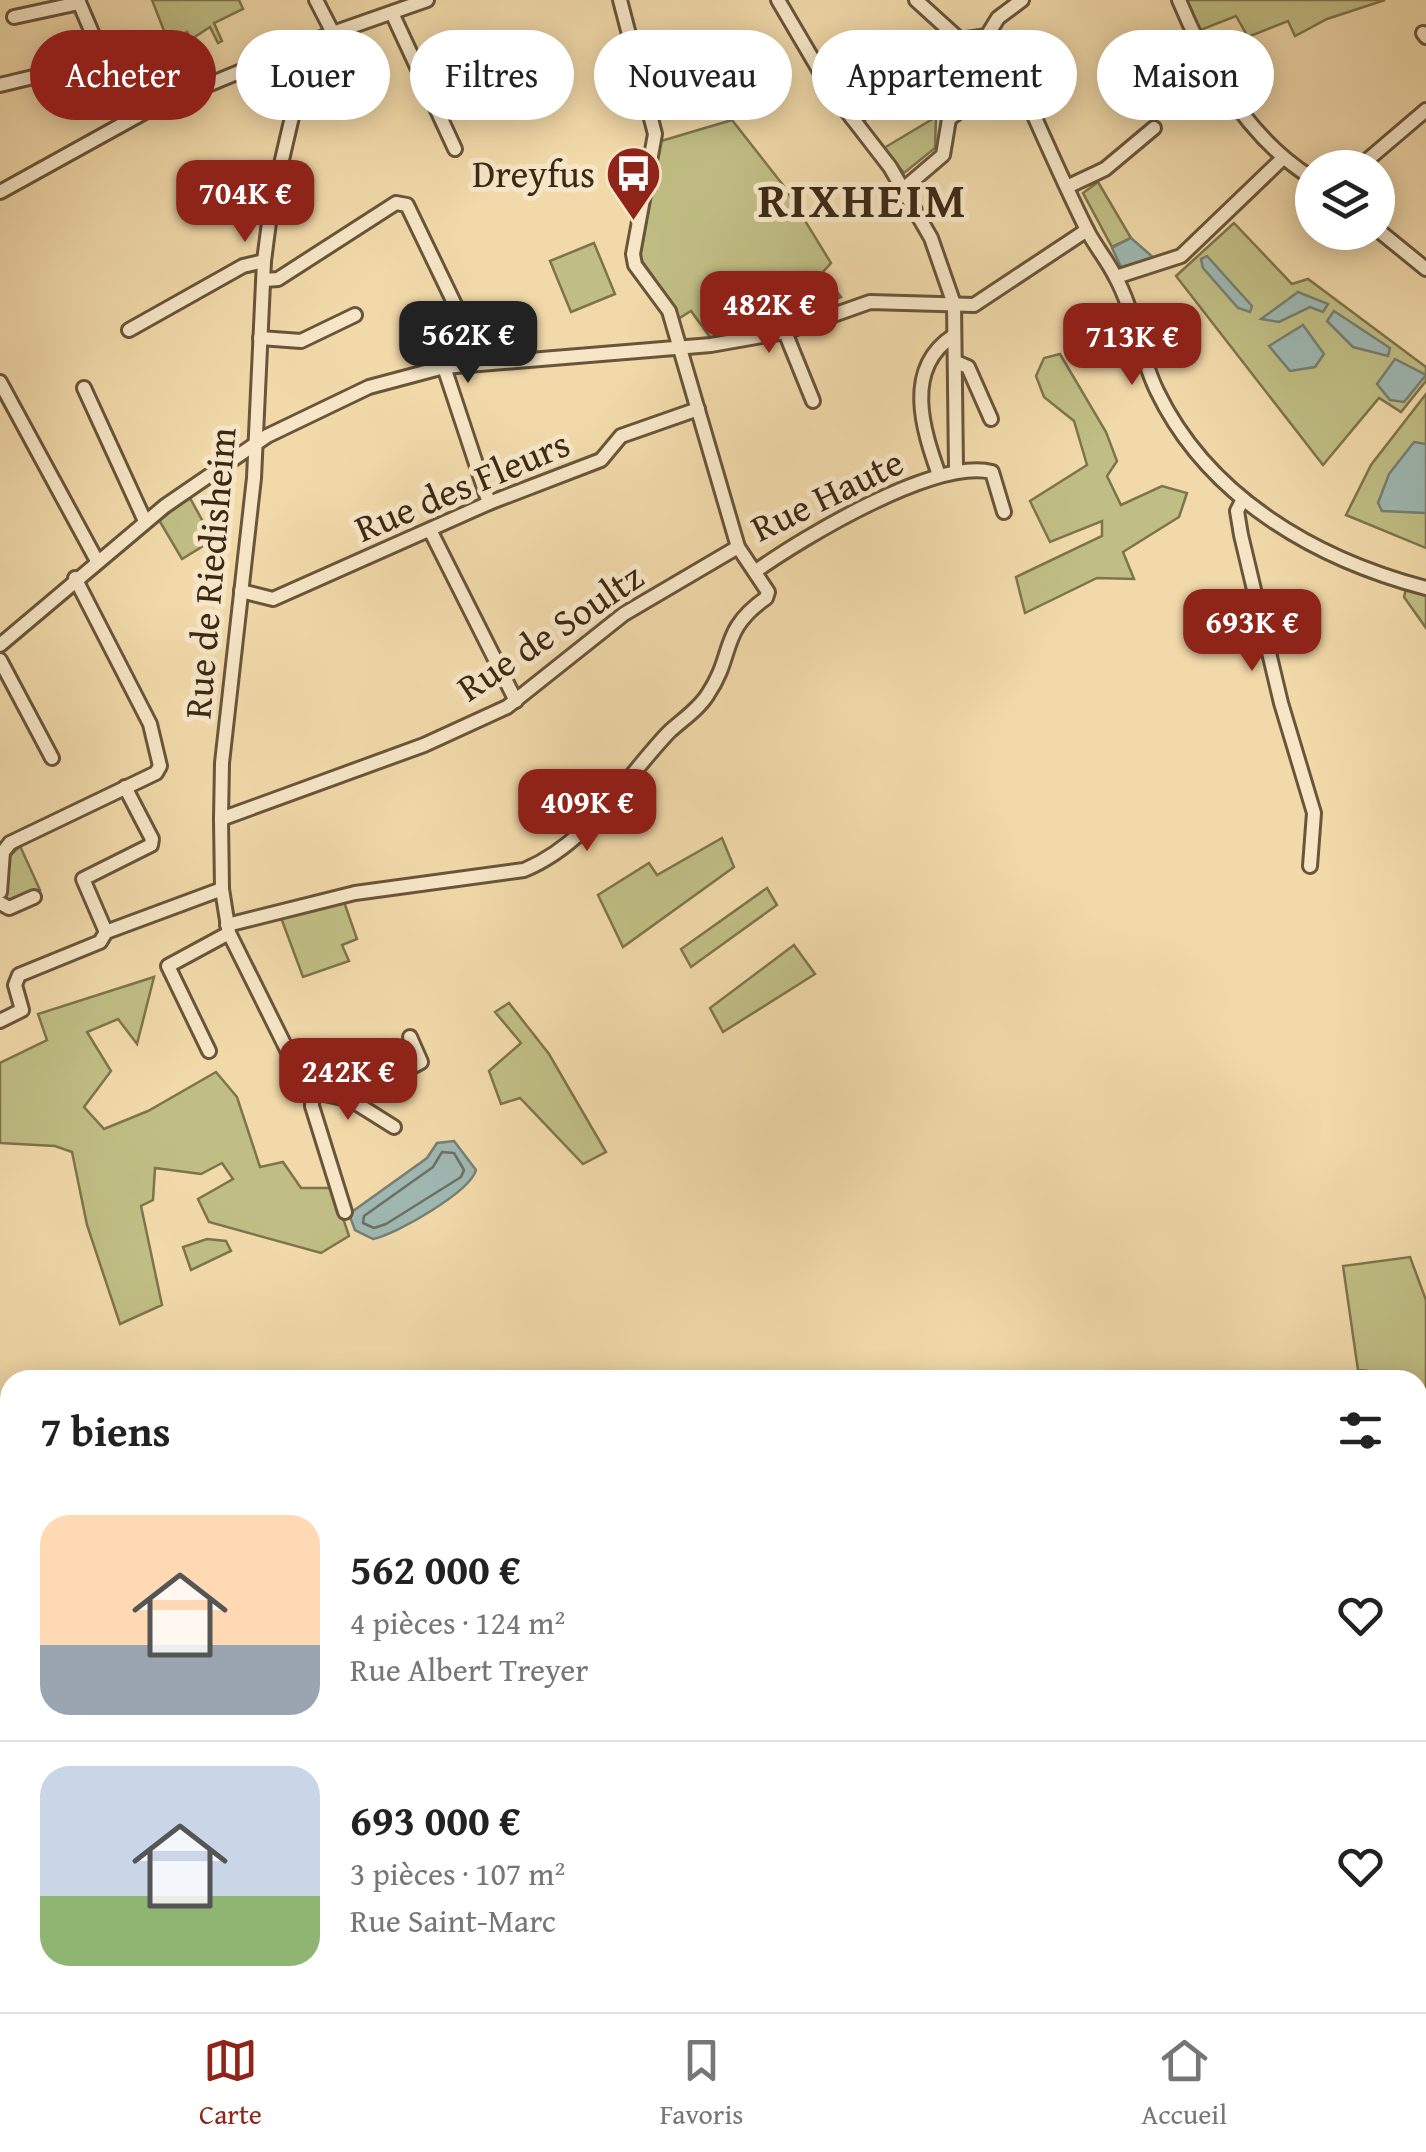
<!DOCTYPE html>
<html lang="fr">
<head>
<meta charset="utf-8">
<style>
	body { margin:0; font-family:"Gentium Book Plus",serif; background:#f6f6f6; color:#222; height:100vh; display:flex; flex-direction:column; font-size:38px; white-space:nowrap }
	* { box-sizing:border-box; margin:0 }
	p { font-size:32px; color:#767676 }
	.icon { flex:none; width:55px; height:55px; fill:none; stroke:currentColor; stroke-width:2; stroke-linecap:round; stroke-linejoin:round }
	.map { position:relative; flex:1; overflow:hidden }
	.sheet { position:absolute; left:0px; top:1370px; width:1428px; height:642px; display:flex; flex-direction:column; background:#fff; border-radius:30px 30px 0 0; box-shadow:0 5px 25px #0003 }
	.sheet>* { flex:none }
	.hud { position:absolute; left:30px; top:30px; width:1368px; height:90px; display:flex; gap:20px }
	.controls { position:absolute; left:1295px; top:150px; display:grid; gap:20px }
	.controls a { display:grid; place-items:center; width:100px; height:100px; border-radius:50%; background:#fff; box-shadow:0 5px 25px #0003; font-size:50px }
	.price { position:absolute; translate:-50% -85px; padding:0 22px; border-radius:20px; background:#8f2418; color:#fff; font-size:32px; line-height:65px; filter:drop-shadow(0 2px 5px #0008) }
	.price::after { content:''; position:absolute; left:50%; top:60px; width:30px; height:22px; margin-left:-15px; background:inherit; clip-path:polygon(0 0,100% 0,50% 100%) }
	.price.selected { background:#222; color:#fff }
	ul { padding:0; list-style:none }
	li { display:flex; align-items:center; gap:30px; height:250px; padding:0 40px }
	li+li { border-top:2px solid #e0e0e0 }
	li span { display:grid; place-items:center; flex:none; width:280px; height:200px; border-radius:30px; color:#555 }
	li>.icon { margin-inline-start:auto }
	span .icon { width:120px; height:120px; fill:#fffc; stroke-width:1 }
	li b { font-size:42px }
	h2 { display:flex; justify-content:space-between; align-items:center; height:120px; padding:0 40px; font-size:42px }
	.tag { padding:0 35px; border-radius:45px; background:#fff; box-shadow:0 5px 25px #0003; font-size:35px; line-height:90px }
	.tag.selected { background:#8f2418; color:#fff }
	.tabs { display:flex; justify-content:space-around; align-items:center; height:140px; border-top:2px solid #e0e0e0; background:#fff; font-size:28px; color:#767676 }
	.tabs a { display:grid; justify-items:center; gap:5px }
	.tabs .selected { color:#8f2418 }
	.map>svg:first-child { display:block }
</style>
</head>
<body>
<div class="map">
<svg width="1426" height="2012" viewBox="0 0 1426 2012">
	<rect width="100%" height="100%" fill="#f1d9a9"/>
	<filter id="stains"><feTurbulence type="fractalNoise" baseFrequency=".002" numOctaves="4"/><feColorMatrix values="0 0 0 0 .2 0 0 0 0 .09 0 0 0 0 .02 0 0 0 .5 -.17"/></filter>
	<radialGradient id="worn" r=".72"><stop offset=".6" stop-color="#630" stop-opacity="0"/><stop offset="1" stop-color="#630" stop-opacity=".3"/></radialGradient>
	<!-- green -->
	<g fill="#c0be84" stroke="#7e744c" stroke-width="2.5">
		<path d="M152,0H239L243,9L214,23L222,41L218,43L210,27L190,40L187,32L168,41Z"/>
		<path d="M1186,0H1385L1327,19L1295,36L1288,21L1248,37L1236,16L1198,31Z"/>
		<path d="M936,117L935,148L904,173L884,148Z"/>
		<path d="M732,120L783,185L831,263L822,273L841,297L782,323L710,337L691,311L678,319L676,309L640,258L661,141Z"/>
		<path d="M1098,182L1131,238L1112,247L1083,193Z"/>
		<path d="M1234,223L1292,284L1308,279L1426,367V381L1401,412L1379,398L1323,465L1176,276Z"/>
		<path d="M594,243L615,294L571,312L550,261Z"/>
		<path d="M1060,354L1106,432L1117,461L1107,476L1121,505L1162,486L1187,493L1179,517L1123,552L1134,579L1097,578L1025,613L1016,577L1102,536V521L1050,542L1030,501L1087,465L1074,421L1044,397L1036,376L1044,358Z"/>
		<path d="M1426,394V548L1346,515L1371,465Z"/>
		<path d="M190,498L213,540L182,559L159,520Z"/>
		<path d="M1406,589L1426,595V628L1404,597Z"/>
		<path d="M722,838L734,867L623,947L598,895L649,863L657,875Z"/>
		<path d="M20,846L40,890L4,902L10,856Z"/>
		<path d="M767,888L777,905L691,967L681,949Z"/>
		<path d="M343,899L357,939L342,945L349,961L303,977L280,915Z"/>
		<path d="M794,945L815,974L723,1032L710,1008Z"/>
		<path d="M154,977L137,1044L118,1019L87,1032L111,1071L84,1107L104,1129L148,1111L216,1072L237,1097L260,1167L283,1162L301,1188H333L349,1236L321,1253L209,1222L198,1199L233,1179L222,1163L201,1174L155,1168L153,1200L141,1206L162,1305L120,1324L87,1225L72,1152L55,1146L0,1143V1063L47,1040L38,1014Z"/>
		<path d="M509,1003L549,1054L606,1152L583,1164L520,1098L501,1104L489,1071L521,1043L495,1012Z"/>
		<path d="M207,1239L226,1241L231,1251L191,1270L183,1247Z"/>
		<path d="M1410,1257L1426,1300V1483L1418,1484V1380H1370L1368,1371L1358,1370L1343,1266Z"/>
		<path d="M1426,1897V2012H1409L1404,2003L1418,2002V1902Z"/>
	</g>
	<!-- water -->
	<g fill="#9eb8b2" stroke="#777f73" stroke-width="2.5">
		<path d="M1131,238L1155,259L1121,267L1112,248Z"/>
		<path d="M1207,256L1252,306L1250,312L1238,308L1203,268L1201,259Z"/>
		<path d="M1298,292L1328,304L1323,312L1310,307L1279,322L1261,319Z"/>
		<path d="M1334,311L1390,348L1388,356L1353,347L1327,321Z"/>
		<path d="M1303,325L1324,354L1315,367L1290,371L1269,346Z"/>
		<path d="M1395,359L1426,375L1404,402L1390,400L1377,384Z"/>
		<path d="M1414,442L1426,444V513L1382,511L1378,503L1389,474Z"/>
		<path d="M454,1141L476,1170C470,1192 395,1235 373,1239L355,1230L349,1214L427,1158L437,1143Z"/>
	</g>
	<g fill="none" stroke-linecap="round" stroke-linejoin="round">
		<!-- shore -->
		<path stroke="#6d7064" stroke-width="2.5" d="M442,1152L454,1153L464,1170L461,1177L386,1224L374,1228L363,1223L364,1216L433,1167Z"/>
		<defs>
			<g id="minor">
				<path d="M78,0L129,119"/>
				<path d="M316,0L333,33"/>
				<path d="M778,0L832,92L890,167L931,238L954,304L956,469"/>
				<path d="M916,0L960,40"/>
				<path d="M1179,0C1208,70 1249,139 1312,178"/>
				<path d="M392,13L455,149"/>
				<path d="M14,17L79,3"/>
				<path d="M1423,33L1426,37"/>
				<path d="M987,36L1007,56C1034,114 1059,174 1087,230C1095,246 1107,260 1115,276C1135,312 1139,354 1157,391C1208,497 1315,559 1426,588"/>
				<path d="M960,40L987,36L998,18L1022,0"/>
				<path d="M309,44L271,207L264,261L254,478L222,763L221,819L222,889L229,933L302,1080L312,1091V1106L345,1212"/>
				<path d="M0,85L104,60"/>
				<path d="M852,118L950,65L960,40"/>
				<path d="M1358,168L1426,110"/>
				<path d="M1069,186L1105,169L1154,128"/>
				<path d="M902,190L943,155L949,119L974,100L954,61"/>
				<path d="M0,192L152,108L333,33L427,0"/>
				<path d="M1378,230L1426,269"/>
				<path d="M1116,277L1181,256L1280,161"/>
				<path d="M264,280L278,279L396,203L407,205L483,363"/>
				<path d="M129,330L243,266L264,261"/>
				<path d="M785,332L813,401"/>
				<path d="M260,338L301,341L355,315"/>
				<path d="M956,362L968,367L991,419"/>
				<path d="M444,367L489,503"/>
				<path d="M0,382L96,559"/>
				<path d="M84,388L145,521"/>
				<path d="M939,475C923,430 903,369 953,336"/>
				<path d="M1243,499L1237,511L1241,535L1281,703L1314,813L1310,866"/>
				<path d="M430,530L516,701"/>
				<path d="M756,571C804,537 935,458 992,472L1004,512"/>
				<path d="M241,591L273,599L489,503L601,460L621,436L698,409"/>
				<path d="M0,645L165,506L267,436L369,387L444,367L711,345L785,332L870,302L974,305L1087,230"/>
				<path d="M0,660L52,758"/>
				<path d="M221,819L424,745L507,707L624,614L738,547"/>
				<path d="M0,892L3,852L10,843L156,773L160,766L150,724L75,578"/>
				<path d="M0,903L9,908L34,897"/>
				<path d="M227,925L355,893L524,870C589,843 623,780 669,732C682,720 699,709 708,694C735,654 719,631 766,598L768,592L738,547L669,311L635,265L633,254L655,134L620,0"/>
				<path d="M106,932L83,879L151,845L152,839L125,787"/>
				<path d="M0,1021L22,1010L15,985L19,975L100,942L106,932L222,889"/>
				<path d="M209,1051L168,966L229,933"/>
				<path d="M312,1091L351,1100L394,1127"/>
				<path d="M351,1100L421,1062L410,1037"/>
				<path d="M0,1973L5,2012"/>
			</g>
		</defs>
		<!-- minor casing -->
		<use href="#minor" stroke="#69553a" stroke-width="18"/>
		<!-- minor -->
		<use href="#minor" stroke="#f6e6c7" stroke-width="12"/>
	</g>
	<!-- icons -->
	<defs>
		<symbol id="bus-pin" viewBox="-11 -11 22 30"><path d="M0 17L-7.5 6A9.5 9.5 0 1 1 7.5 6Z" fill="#8f2418" stroke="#f6e6c7"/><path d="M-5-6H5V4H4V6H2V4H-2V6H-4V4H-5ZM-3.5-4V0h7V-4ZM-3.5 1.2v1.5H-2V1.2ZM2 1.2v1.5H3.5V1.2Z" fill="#fff"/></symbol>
	</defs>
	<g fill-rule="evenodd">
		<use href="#bus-pin" x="602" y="142" width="63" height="86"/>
	</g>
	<g text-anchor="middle" stroke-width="10" stroke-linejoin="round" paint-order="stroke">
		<!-- poi labels -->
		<g font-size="38" fill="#3c2915" stroke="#f6e6c7" text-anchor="end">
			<text x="595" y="187">Dreyfus</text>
		</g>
		<!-- street labels -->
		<g font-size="38" fill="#3c2915" stroke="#f6e6c7">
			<text transform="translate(462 486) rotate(-23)" y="13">Rue des Fleurs</text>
			<text transform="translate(827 495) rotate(-26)" y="13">Rue Haute</text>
			<text transform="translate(210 573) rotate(-85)" y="13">Rue de Riedisheim</text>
			<text transform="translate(550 632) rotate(-34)" y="13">Rue de Soultz</text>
		</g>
		<!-- district labels -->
		<g font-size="48" font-weight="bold" letter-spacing="2.5" fill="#3c2915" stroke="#f6e6c7">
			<text x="863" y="217">RIXHEIM</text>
		</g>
	</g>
	<rect width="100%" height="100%" filter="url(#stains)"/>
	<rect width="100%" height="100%" fill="url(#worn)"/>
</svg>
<div class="controls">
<a><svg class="icon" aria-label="layers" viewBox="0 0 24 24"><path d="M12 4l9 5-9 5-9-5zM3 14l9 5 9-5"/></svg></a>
</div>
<b class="price" style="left:245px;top:245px">704K €</b>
<b class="price" style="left:769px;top:356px">482K €</b>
<b class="price selected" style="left:468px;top:386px">562K €</b>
<b class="price" style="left:1132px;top:388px">713K €</b>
<b class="price" style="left:1252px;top:674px">693K €</b>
<b class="price" style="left:587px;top:854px">409K €</b>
<b class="price" style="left:348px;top:1123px">242K €</b>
<div class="hud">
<a class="tag selected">Acheter</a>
<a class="tag">Louer</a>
<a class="tag">Filtres</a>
<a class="tag">Nouveau</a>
<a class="tag">Appartement</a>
<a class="tag">Maison</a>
</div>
<section class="sheet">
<h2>7 biens<svg class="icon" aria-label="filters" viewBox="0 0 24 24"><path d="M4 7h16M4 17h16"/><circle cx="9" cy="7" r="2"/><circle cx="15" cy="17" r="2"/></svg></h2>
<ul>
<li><span style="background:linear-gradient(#ffd9b3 65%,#9aa5b1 0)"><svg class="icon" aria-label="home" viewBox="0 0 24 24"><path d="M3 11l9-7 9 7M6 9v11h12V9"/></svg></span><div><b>562 000 €</b><p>4 pièces · 124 m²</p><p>Rue Albert Treyer</p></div><svg class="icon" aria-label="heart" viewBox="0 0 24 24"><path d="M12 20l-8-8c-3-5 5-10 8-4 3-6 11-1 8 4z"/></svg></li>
<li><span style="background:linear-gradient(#c9d6e8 65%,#8fb573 0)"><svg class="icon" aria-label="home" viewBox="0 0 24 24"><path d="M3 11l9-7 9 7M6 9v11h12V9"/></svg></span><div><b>693 000 €</b><p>3 pièces · 107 m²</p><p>Rue Saint-Marc</p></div><svg class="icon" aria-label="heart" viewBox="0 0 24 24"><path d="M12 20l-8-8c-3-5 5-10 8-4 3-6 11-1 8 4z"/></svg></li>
</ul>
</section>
</div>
<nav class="tabs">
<a class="selected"><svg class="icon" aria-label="map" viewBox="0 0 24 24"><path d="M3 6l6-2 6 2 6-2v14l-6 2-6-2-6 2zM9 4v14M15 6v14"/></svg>Carte</a>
<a><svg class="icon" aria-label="saved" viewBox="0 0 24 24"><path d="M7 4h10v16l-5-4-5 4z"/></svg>Favoris</a>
<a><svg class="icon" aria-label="home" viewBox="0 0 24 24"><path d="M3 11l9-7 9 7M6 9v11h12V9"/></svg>Accueil</a>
</nav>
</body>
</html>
